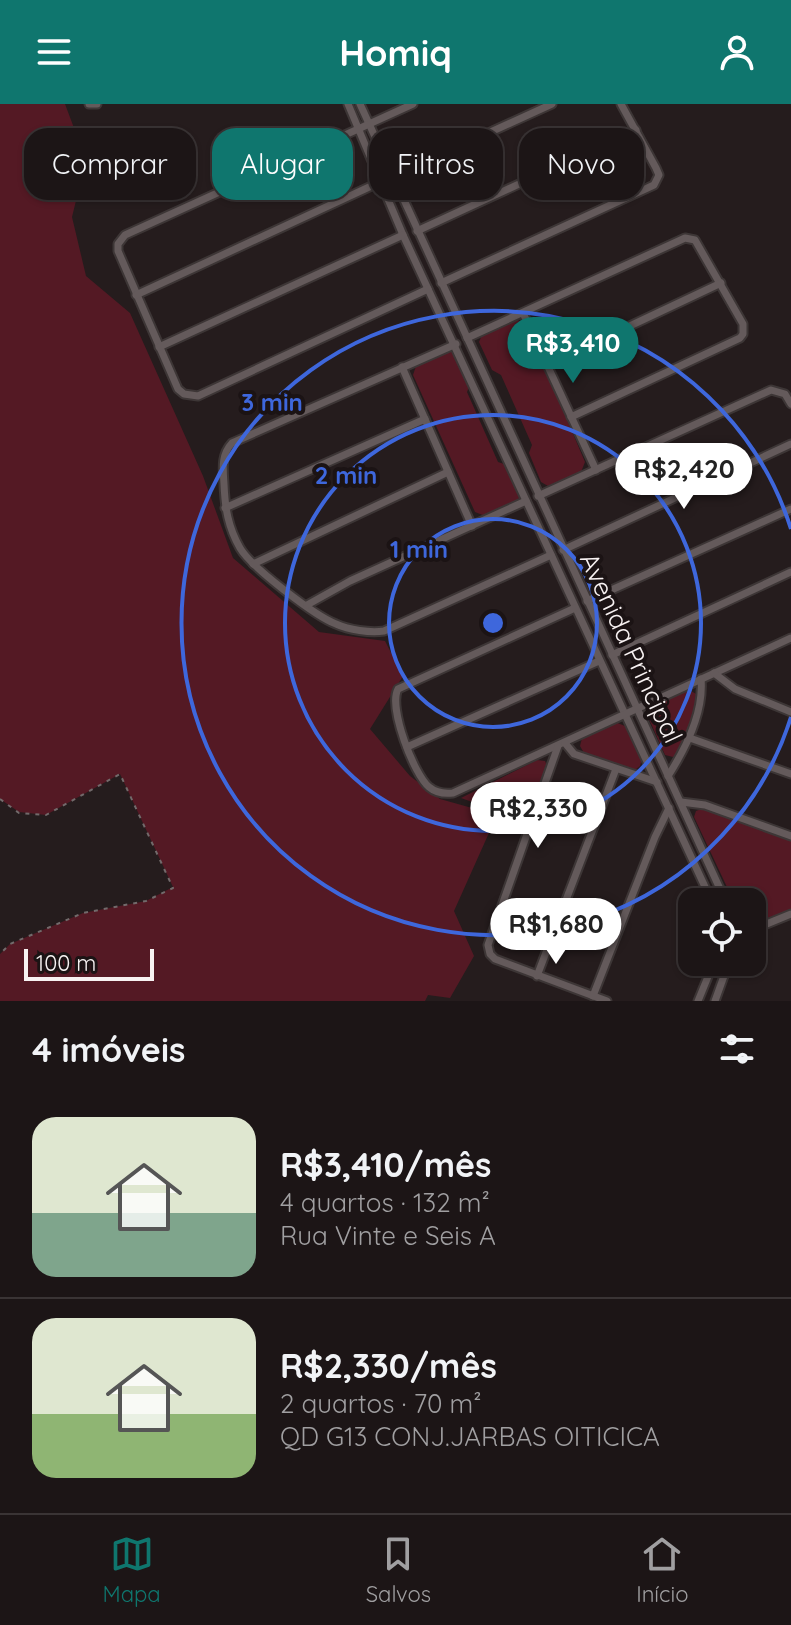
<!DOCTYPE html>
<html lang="pt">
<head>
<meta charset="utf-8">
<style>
	body { margin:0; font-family:Quicksand,sans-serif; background:#251e1f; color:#f1f3f6; height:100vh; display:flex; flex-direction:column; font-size:30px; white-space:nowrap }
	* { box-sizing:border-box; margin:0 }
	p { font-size:26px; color:#a09fa1 }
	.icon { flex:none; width:44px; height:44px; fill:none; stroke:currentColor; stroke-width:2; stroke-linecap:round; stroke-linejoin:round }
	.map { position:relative; height:897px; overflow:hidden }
	.details { display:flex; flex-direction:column; background:#1c1516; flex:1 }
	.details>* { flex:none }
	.guide { position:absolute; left:24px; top:24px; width:744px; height:72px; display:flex; gap:16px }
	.tools { position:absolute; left:678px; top:784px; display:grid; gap:16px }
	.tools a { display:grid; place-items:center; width:88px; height:88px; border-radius:16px; background:#1c1516; box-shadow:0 2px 6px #0004,0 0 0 2px #3a3435; font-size:40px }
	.scale { position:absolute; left:24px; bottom:20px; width:130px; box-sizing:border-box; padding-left:8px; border:4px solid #f8f2f2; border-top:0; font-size:22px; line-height:28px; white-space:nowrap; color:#f8f2f2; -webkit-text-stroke:6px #1b1314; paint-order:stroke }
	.price { position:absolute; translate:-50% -68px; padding:0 18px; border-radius:28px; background:#fff; color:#222; font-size:26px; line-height:52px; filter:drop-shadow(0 2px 4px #0008) }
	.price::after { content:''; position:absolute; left:50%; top:48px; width:24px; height:18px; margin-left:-12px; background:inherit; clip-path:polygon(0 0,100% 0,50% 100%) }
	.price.current { background:#0f766e; color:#fff }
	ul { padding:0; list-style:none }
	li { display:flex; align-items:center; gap:24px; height:200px; padding:0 32px }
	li+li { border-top:2px solid #3a3435 }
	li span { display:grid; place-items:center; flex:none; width:224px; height:160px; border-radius:24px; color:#555 }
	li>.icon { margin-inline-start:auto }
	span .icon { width:96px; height:96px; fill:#fffc; stroke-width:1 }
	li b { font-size:34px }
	h2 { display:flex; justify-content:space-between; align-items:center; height:96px; padding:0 32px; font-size:34px }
	.tag { padding:0 28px; border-radius:24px; background:#1c1516; box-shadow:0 2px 6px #0004,0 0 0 2px #3a3435; font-size:28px; line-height:72px }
	.tag.current { background:#0f766e; color:#fff }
	header { display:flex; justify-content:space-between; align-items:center; height:104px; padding:0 32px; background:#0f766e; color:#fff; font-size:36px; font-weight:800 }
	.dock { display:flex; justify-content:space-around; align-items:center; height:112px; border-top:2px solid #3a3435; background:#1c1516; font-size:22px; color:#a09fa1 }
	.dock a { display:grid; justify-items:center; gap:4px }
	.dock .current { color:#0f766e }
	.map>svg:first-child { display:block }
</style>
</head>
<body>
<header><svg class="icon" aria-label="menu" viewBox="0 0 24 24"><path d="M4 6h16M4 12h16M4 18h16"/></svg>Homiq<svg class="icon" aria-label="person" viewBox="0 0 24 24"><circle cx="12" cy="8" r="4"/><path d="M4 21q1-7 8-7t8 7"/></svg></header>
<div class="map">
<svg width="791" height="897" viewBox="0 0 791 897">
	<rect width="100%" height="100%" fill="#251c1d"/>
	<!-- green -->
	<g fill="#541924">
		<path d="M0,0H65L86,56L72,113L86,172L130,209L203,372L233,454L319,528L385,537L403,572L370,625L410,672L440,695L497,711L454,807L474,852L450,894L428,891L425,897H0V850L10,840L83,809L146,797L173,783L120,670L46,711L19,708L0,695Z"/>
		<path d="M517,216L526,219L585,358L581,368L548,382L541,378L529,349L532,341L501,271L492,266L479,238L482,231Z"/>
		<path d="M450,247H454L471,278L467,288L498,358L507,361L520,390L518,397L485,412L475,408L413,271L416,262Z"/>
		<path d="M689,586L698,591L701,598L680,649L673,653L665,651L649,615L648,607L651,603Z"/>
		<path d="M615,618L625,622L642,655L640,662L635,666L584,649L580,642L582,634Z"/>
		<path d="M537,656L545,657L547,662L527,718L461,694Z"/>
		<path d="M704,704L791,736V806L752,823V798H734L694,713L696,707Z"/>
	</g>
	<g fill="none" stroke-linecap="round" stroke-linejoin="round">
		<defs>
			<g id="street">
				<path d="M89,0H97"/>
				<path d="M348,0L403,131L712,798"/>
				<path d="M360,0L726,798"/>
				<path d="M413,0L125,131L118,140V147L178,285L184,290L198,292L428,185"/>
				<path d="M392,73L552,0"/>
				<path d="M417,127L636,26"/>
				<path d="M441,179L654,81L659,71L656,64L621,0"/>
				<path d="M136,191L380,78"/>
				<path d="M523,209L596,366"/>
				<path d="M467,234L685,134L695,136L743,220V230L740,234L571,313"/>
				<path d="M456,240L232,339C221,351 223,364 224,380C225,404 228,423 240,444C251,463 315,512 336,520C349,526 370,529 384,527L551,451"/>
				<path d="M159,243L403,131"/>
				<path d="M547,261L721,179"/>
				<path d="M402,263L472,422"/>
				<path d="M538,392L771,286L785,290L791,300"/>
				<path d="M225,404L425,315"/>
				<path d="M563,446L791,340"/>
				<path d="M253,460L448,368"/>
				<path d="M587,497L791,405"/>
				<path d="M307,501L350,477L526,397"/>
				<path d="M575,504L398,585C388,603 414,671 429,683C436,689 444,690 453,689L791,534"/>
				<path d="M612,551L791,468"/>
				<path d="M714,569L735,585L791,608"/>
				<path d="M687,633L791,670"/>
				<path d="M565,639L574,650L657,678"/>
				<path d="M558,642L488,841L490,850L495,855L607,897"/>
				<path d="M407,643L599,557"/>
				<path d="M668,672C686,644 704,608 701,575"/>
				<path d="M681,698L705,701L791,732"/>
				<path d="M752,826L791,810"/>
				<path d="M537,872L616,665"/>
				<path d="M593,892L655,733L669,704"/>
				<path d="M698,897L714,858"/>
				<path d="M715,897L729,858"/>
			</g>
		</defs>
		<!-- street casing -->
		<use href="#street" stroke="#3d3636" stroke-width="11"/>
		<!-- path -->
		<path stroke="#726a6b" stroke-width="2" stroke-dasharray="4 6" stroke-linecap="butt" d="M0,695L19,709L46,711L120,670L173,784L146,797L83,809L10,840L0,850"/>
		<!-- street -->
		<use href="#street" stroke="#645a5b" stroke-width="7"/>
	</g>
	<!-- distance rings -->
	<g fill="none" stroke="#3e67dc" stroke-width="4">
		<circle cx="493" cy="519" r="104"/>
		<circle cx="493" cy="519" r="208"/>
		<path d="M791 613A312 312 0 1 1 791 425"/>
	</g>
	<g text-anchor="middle" stroke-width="8" stroke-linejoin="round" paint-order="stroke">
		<!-- street labels -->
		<g font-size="26" fill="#f8f2f2" stroke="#1b1314">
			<text transform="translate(631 544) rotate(65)" y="9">Avenida Principal</text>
		</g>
	</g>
	<circle cx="493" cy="519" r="12" fill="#3e67dc" stroke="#1b1314" stroke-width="4"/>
	<g font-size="24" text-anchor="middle" font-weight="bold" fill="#3e67dc" stroke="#1b1314" stroke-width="8" stroke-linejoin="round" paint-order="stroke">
		<text x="272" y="307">3 min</text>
		<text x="346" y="380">2 min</text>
		<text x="419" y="454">1 min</text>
	</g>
</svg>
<div class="tools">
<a><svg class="icon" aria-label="locate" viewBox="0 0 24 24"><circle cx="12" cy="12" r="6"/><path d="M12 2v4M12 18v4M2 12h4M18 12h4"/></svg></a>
</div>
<div class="scale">100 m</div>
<b class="price current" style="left:573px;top:281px">R$3,410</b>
<b class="price" style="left:684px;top:407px">R$2,420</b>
<b class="price" style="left:538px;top:746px">R$2,330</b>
<b class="price" style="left:556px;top:862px">R$1,680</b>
<div class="guide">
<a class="tag">Comprar</a>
<a class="tag current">Alugar</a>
<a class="tag">Filtros</a>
<a class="tag">Novo</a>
</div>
</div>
<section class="details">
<h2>4 imóveis<svg class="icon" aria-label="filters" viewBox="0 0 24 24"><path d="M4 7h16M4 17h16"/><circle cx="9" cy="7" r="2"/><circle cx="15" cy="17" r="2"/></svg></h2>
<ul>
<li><span style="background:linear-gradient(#dfe7d0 60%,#7fa58c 0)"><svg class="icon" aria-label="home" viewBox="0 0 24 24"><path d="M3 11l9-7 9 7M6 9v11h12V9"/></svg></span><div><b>R$3,410/mês</b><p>4 quartos · 132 m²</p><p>Rua Vinte e Seis A</p></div></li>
<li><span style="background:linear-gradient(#dfe7d0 60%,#8fb573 0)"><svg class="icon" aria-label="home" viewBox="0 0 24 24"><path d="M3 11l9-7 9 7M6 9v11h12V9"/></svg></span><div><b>R$2,330/mês</b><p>2 quartos · 70 m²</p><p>QD G13 CONJ.JARBAS OITICICA</p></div></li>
</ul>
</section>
<nav class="dock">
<a class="current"><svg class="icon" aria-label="map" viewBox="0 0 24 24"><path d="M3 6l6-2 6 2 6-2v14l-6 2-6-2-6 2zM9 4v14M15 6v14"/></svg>Mapa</a>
<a><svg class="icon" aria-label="saved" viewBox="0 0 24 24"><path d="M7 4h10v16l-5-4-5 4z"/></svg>Salvos</a>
<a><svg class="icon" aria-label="home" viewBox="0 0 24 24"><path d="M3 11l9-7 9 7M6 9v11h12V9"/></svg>Início</a>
</nav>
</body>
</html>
